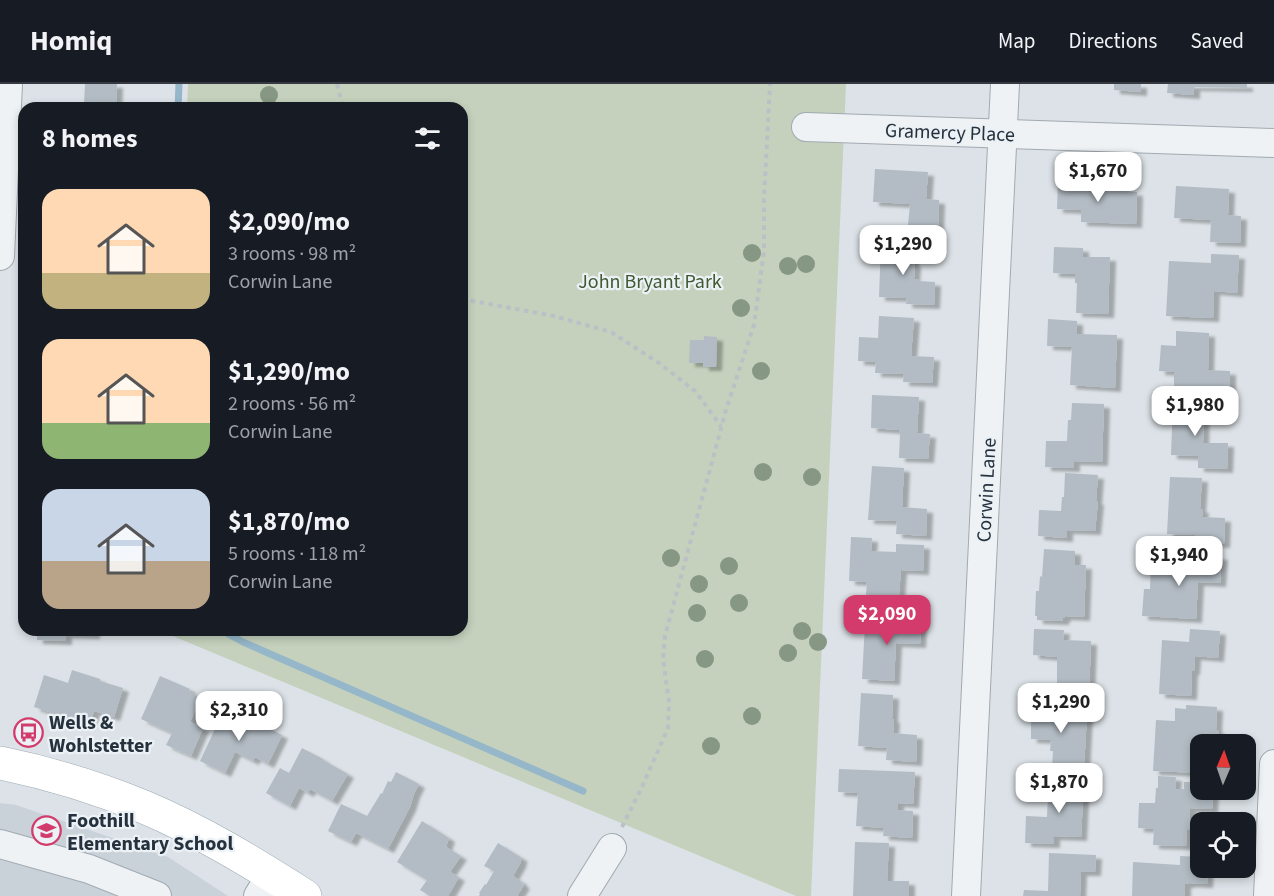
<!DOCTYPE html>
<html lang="en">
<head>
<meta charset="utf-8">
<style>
	body { margin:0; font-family:"Source Sans 3",sans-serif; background:#242831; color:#f1f3f6; height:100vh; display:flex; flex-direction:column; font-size:22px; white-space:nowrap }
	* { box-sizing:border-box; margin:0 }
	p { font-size:20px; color:#9ea1a6 }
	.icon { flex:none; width:33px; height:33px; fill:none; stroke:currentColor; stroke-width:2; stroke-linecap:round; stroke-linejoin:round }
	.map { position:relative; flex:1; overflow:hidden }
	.drawer { position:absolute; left:18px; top:18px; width:450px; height:534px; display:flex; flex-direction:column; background:#171b24; border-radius:18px; box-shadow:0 3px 9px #0003 }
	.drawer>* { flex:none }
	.needle { width:39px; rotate:2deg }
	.buttons { position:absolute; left:1190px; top:650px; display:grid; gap:12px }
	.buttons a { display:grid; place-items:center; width:66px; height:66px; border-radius:12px; background:#171b24; box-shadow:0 3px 9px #0003; font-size:30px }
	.price { position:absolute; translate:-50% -51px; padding:0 14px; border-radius:12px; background:#fff; color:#222; font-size:20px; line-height:39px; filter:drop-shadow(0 2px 3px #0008) }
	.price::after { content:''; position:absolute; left:50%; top:36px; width:18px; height:14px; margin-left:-9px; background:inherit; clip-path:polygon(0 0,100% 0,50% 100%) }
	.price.active { background:#d23b6b; color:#fff }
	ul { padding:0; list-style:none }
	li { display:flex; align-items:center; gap:18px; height:150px; padding:0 24px }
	li span { display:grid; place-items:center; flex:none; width:168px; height:120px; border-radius:18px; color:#555 }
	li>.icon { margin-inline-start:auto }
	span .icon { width:72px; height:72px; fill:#fffc; stroke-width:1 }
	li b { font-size:26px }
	h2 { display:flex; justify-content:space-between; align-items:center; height:72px; padding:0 24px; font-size:26px }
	header { display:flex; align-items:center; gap:36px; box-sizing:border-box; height:84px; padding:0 30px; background:#171b24; border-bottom:2px solid #363941 }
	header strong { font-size:28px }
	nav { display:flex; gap:33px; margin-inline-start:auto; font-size:21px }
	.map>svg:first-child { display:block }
</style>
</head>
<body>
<header>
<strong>Homiq</strong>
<nav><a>Map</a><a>Directions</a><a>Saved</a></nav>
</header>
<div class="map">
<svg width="1274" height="812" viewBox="0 0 1274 812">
	<defs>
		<filter id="shadow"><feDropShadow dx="6" dy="4" stdDeviation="1.5" flood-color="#0004"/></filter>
	</defs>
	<rect width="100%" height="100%" fill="#dce2e7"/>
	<!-- built -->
	<path fill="#cad2d9" d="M0,719L16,721L168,773L228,812H0Z"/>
	<!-- green -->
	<path fill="#c5d1bd" d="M188,0H846L811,812H796L161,547V546H462V24H187Z"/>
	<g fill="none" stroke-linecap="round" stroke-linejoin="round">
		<!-- stream -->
		<g stroke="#95b7c9" stroke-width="7">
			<path d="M178,24L179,0"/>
			<path d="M221,546L243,558L583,707"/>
		</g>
	</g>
	<!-- building -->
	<g fill="#b3bcc4" filter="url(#shadow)">
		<path d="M85,0H117L116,24H86L87,19H84Z"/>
		<path d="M1114,0H1141V8L1114,6Z"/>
		<path d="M1168,0H1247V4L1194,3V11L1167,9Z"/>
		<path d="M875,85L928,88L926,115L939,116L938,142L908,141L910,120L873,118Z"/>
		<path d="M1058,98L1087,99L1088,104L1137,108L1136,140L1081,138V126L1057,125Z"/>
		<path d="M1176,102L1229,105L1228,131L1241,132L1240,159L1210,158L1211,136L1174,134Z"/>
		<path d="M881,158L914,160L913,179H915L914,195H919V197L935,198L934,221L906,220L907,214L879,213Z"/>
		<path d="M1054,163L1083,164V173H1110L1108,230L1076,229L1077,199H1075V190L1053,189Z"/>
		<path d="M1211,170L1239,171L1237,209L1214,207L1213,234L1166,232L1169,177L1211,179Z"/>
		<path d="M879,232L914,234L911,272L934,273L932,299L903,298L904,290L875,289L876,278L858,277L859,253L878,254Z"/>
		<path d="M1048,235L1077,237V250L1117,251L1115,304L1070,301L1072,263L1047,262Z"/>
		<path d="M1176,247L1209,249L1208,286L1230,287V314L1201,312L1202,303L1174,302V288L1159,287L1161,261L1176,262Z"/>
		<path d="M704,252L717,253L716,283H703V279H689L690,256H704Z"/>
		<path d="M872,311L919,313L917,349L930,350L928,375L899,374L900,350H899V346L871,344Z"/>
		<path d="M1173,318L1204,319L1203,359H1228L1227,385L1198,384V372L1171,371Z"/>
		<path d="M1072,319L1104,320L1102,378L1074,377V384L1045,383L1046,357H1067L1068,336H1071Z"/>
		<path d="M872,382L904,384L902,423L927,425L926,452L896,450L897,437L868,436Z"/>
		<path d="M1065,389L1098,391L1096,417H1098L1095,447L1067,446V454L1038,452L1039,426L1061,427L1062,413H1064Z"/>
		<path d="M1170,393L1202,394L1200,425H1203L1202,433L1225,434L1224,460L1195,459V451L1167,450Z"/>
		<path d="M851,453L872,454L871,467L896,468V460L924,461L923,487L901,486L898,524L865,522L867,498L849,497Z"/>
		<path d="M1044,465L1075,467V481H1086L1084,533L1065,532V534H1063V537L1037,536V532H1035L1036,507H1039L1040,492L1042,493Z"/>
		<path d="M1195,470L1222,472L1220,499L1198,498L1196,535L1142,532L1144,505H1150L1151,477L1194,480Z"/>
		<path d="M894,532L921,534L920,560L896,559L894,597L862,595L865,540L893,541Z"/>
		<path d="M1034,545L1064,546L1063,556L1091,557L1089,610L1057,609V573L1033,571Z"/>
		<path d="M1190,545L1220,547L1218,574L1195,572L1194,587H1192L1191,612L1159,610L1162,556L1189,558Z"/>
		<path d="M37,546H94V551L66,550V557L37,556Z"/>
		<path d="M72,586L100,595V597L123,604L114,633L94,627L89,641L34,623L44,591L68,599Z"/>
		<path d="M160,592L190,605L189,608L201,614L190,638L203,644L191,672L166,661L172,649L141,635Z"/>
		<path d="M861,609L893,611L892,635H894L893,649L917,651L916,678L886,676L887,664L858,662Z"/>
		<path d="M1031,619L1059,620V628L1087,629L1084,685L1052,684L1053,667H1050L1051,656L1031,655Z"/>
		<path d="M1186,621L1217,623L1216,646H1219V660H1200V689L1153,687L1156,636L1175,637V624L1186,625Z"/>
		<path d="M223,628L231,631L233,628L245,634L246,633L282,651L268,680L255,673L253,677L235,668L225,689L200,677Z"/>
		<path d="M302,664L323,675V676L348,690L332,717L310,705L308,709L299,704L290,722L266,709L280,684L289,689Z"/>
		<path d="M839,685L915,688L913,720L898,719V726L913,727L912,754L883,752L884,744L856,742L858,709L838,708Z"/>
		<path d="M396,688L419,700L414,710L410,723L388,765L356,749L351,758L328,747L341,720L367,732L381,709L382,710L388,697L391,698Z"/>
		<path d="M1158,692L1176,693L1175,705H1184V698H1200V705H1213L1212,725L1190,724L1189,746H1187L1186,762L1153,761L1154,745L1138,744L1139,719H1155L1156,704H1158Z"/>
		<path d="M1052,695L1084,696L1081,753L1054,752V760L1025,759L1026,732L1047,733L1048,711L1051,712Z"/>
		<path d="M422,737L449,754L446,763L461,772L450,788L459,793L448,812H430L420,806L427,796L397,778Z"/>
		<path d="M855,758L889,759L887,797H909V812H853Z"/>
		<path d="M498,759L522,774L520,777L521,778L513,792L522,798L521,799L524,801L517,812H479L480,810L479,809L485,800L486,801L494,787L484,782Z"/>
		<path d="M1049,769L1096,771L1095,788H1081L1080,812H1023L1024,806L1048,807Z"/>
		<path d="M1180,772L1200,773V783H1208L1207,800L1189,799V800H1185V812H1132L1133,778L1180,781Z"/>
	</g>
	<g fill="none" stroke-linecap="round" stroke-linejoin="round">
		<defs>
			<g id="minor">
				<path d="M806,43L1274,59"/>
				<path d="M0,172L8,0"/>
				<path d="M0,760L89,785L157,812"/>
				<path d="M258,812L271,791"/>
				<path d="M582,812L612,764"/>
				<path d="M966,812L1005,0"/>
				<path d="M1268,812L1274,680"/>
			</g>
			<path id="major" d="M0,679C49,689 98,704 144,723C201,747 253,779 305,812"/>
		</defs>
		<!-- minor casing -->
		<use href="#minor" stroke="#a1aab1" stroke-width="30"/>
		<!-- major casing -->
		<use href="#major" stroke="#9ba9b3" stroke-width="34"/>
		<!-- path -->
		<g stroke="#bac0c5" stroke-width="4" stroke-dasharray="4.5 4.5" stroke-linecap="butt">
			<path d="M337,0L343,24"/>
			<path d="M462,215L554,232L611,248L659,279L695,307L721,342"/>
			<path d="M622,743L642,703L668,644L669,618L663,575L665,552L726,326L754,241L764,167V115L770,0"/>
		</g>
		<!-- minor -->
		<use href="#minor" stroke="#eff2f5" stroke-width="28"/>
		<!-- major -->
		<use href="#major" stroke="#fff" stroke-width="33"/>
	</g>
	<!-- trees -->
	<g fill="#869783">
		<circle cx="269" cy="11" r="9"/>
		<circle cx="752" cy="169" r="9"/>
		<circle cx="806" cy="180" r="9"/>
		<circle cx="788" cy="182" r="9"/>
		<circle cx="741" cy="224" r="9"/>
		<circle cx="761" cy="287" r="9"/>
		<circle cx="763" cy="388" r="9"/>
		<circle cx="812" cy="393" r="9"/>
		<circle cx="671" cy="474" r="9"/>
		<circle cx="729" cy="482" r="9"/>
		<circle cx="699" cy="500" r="9"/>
		<circle cx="739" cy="519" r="9"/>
		<circle cx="697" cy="529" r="9"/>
		<circle cx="802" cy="547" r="9"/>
		<circle cx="818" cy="558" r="9"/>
		<circle cx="788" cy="569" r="9"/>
		<circle cx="705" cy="575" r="9"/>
		<circle cx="752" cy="632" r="9"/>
		<circle cx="711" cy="662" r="9"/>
	</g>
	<!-- icons -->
	<defs>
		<symbol id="bus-ring" viewBox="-11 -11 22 22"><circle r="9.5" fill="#ebf1f5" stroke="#d23b6b" stroke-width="1.5"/><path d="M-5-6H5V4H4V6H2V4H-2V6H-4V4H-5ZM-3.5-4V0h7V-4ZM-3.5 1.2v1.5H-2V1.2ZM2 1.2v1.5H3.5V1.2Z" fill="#d23b6b"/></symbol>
		<symbol id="school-ring" viewBox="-11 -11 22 22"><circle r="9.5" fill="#ebf1f5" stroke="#d23b6b" stroke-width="1.5"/><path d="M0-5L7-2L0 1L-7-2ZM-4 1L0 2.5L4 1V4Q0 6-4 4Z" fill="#d23b6b"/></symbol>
	</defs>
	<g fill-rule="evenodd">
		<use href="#bus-ring" x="12" y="632" width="33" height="33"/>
		<use href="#school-ring" x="30" y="730" width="33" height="33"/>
	</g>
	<g text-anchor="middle" stroke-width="4.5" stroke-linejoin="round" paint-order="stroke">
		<!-- street labels -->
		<g font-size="20" fill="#25323e" stroke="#ebf1f5">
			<text transform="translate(950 48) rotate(2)" y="7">Gramercy Place</text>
			<text transform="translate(986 406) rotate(-87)" y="7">Corwin Lane</text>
		</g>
		<!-- park labels -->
		<g font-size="20" fill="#405a32" stroke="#ebf1f5">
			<text x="650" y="204">John Bryant Park</text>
		</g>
		<!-- poi labels -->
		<g font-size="20" font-weight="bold" fill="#25323e" stroke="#ebf1f5" text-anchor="start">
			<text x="49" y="645">Wells &amp;<tspan x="49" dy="23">Wohlstetter</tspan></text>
			<text x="67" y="743">Foothill<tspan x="67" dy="23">Elementary School</tspan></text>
		</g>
	</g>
</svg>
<div class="buttons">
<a><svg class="needle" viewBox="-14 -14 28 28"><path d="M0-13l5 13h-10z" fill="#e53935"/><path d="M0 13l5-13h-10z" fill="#9ea1a6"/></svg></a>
<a><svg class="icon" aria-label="locate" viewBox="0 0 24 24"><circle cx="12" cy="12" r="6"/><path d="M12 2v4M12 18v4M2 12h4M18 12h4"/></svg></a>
</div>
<b class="price" style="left:1098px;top:119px">$1,670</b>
<b class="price" style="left:903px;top:192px">$1,290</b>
<b class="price" style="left:1195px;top:353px">$1,980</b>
<b class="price" style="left:1179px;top:503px">$1,940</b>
<b class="price active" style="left:887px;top:562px">$2,090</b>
<b class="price" style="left:1061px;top:650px">$1,290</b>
<b class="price" style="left:239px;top:658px">$2,310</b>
<b class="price" style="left:1059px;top:730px">$1,870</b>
<section class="drawer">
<h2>8 homes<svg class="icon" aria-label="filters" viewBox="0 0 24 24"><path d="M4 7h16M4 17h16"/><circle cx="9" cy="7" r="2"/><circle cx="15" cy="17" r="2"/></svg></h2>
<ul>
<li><span style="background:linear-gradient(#ffd9b3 70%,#c2b280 0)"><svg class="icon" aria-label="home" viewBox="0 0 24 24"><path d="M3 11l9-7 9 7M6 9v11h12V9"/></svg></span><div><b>$2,090/mo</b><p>3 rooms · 98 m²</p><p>Corwin Lane</p></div></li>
<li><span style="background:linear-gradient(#ffd9b3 70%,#8fb573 0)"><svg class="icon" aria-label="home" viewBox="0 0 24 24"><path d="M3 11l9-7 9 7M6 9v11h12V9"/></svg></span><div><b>$1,290/mo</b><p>2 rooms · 56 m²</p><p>Corwin Lane</p></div></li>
<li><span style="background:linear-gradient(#c9d6e8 60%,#b9a48a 0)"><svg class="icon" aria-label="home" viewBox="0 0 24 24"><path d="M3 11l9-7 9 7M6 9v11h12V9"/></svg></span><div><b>$1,870/mo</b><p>5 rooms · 118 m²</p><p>Corwin Lane</p></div></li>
</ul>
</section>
</div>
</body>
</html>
